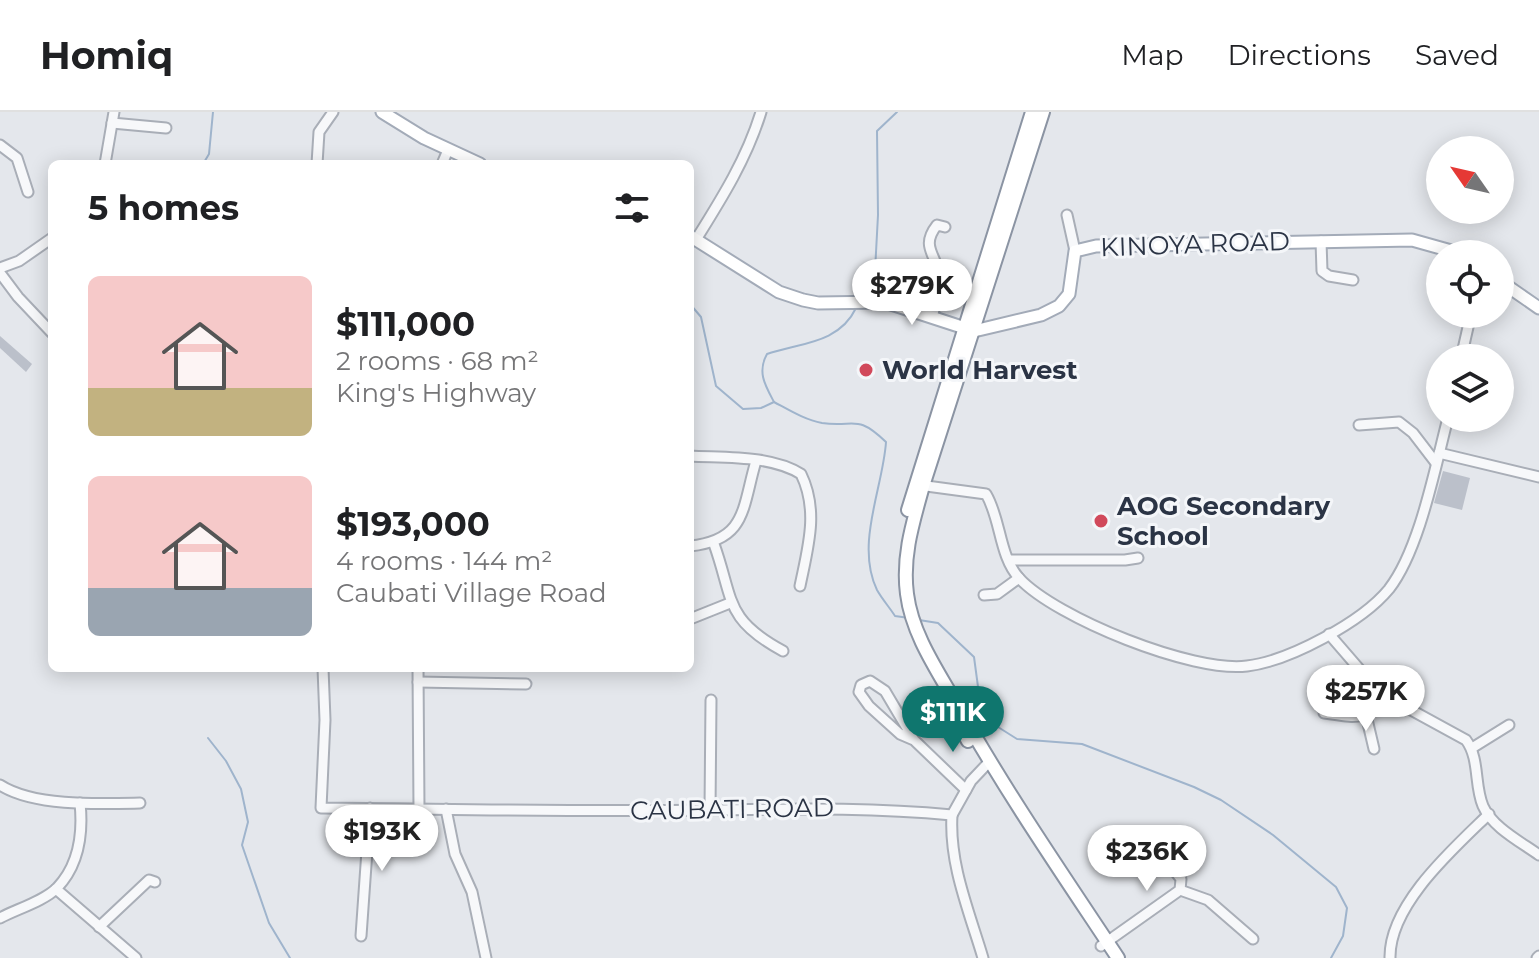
<!DOCTYPE html>
<html lang="en">
<head>
<meta charset="utf-8">
<style>
	body { margin:0; font-family:Montserrat,sans-serif; background:#f6f6f6; color:#202124; height:100vh; display:flex; flex-direction:column; font-size:30px; white-space:nowrap }
	* { box-sizing:border-box; margin:0 }
	p { font-size:26px; color:#757577 }
	.icon { flex:none; width:44px; height:44px; fill:none; stroke:currentColor; stroke-width:2; stroke-linecap:round; stroke-linejoin:round }
	.map { position:relative; flex:1; overflow:hidden }
	.panel { position:absolute; left:48px; top:48px; width:646px; height:512px; display:flex; flex-direction:column; background:#fff; border-radius:12px; box-shadow:0 4px 20px #0003 }
	.panel>* { flex:none }
	.needle { width:52px; rotate:304deg }
	.controls { position:absolute; left:1426px; top:24px; display:grid; gap:16px }
	.controls a { display:grid; place-items:center; width:88px; height:88px; border-radius:50%; background:#fff; box-shadow:0 4px 20px #0003; font-size:40px }
	.price { position:absolute; translate:-50% -68px; padding:0 18px; border-radius:28px; background:#fff; color:#222; font-size:26px; line-height:52px; filter:drop-shadow(0 2px 4px #0008) }
	.price::after { content:''; position:absolute; left:50%; top:48px; width:24px; height:18px; margin-left:-12px; background:inherit; clip-path:polygon(0 0,100% 0,50% 100%) }
	.price.selected { background:#0f766e; color:#fff }
	ul { padding:0; list-style:none }
	li { display:flex; align-items:center; gap:24px; height:200px; padding:0 40px }
	li span { display:grid; place-items:center; flex:none; width:224px; height:160px; border-radius:12px; color:#555 }
	li>.icon { margin-inline-start:auto }
	span .icon { width:96px; height:96px; fill:#fffc; stroke-width:1 }
	li b { font-size:34px }
	h2 { display:flex; justify-content:space-between; align-items:center; height:96px; padding:0 40px; font-size:34px }
	header { display:flex; align-items:center; gap:48px; box-sizing:border-box; height:112px; padding:0 40px; background:#fff; border-bottom:2px solid #e0e0e0 }
	header strong { font-size:38px }
	nav { display:flex; gap:44px; margin-inline-start:auto; font-size:28px }
	.map>svg:first-child { display:block }
</style>
</head>
<body>
<header>
<strong>Homiq</strong>
<nav><a>Map</a><a>Directions</a><a>Saved</a></nav>
</header>
<div class="map">
<svg width="1539" height="846" viewBox="0 0 1539 846">
	<rect width="100%" height="100%" fill="#e4e7ec"/>
	<g fill="none" stroke-linecap="round" stroke-linejoin="round">
		<!-- stream -->
		<g stroke="#9fb4cc" stroke-width="2">
			<path d="M203,52L209,42L213,0"/>
			<path d="M861,187L875,159L878,103L877,19L897,0"/>
			<path d="M690,192L701,205L716,274L743,297L761,296L774,290C789,298 805,308 822,311C855,316 856,301 886,330C883,376 855,432 877,478C882,487 890,496 895,504L909,506"/>
			<path d="M774,290C765,273 757,260 767,242C799,231 839,232 856,196"/>
			<path d="M919,508L938,511L974,545L981,597L998,615L1017,627L1082,632L1194,675L1221,688L1273,723L1336,775L1347,796L1343,824L1331,846"/>
			<path d="M208,626L226,649L241,677L248,710L242,733L269,811L290,846"/>
		</g>
	</g>
	<!-- building -->
	<g fill="#bbc0ca">
		<path d="M0,224L32,252L26,260L0,236Z"/>
		<path d="M1443,359L1470,366L1462,398L1434,391Z"/>
	</g>
	<g fill="none" stroke-linecap="round" stroke-linejoin="round">
		<defs>
			<g id="minor">
				<path d="M112,11L166,16"/>
				<path d="M0,33L17,46L28,80"/>
				<path d="M105,52L114,0"/>
				<path d="M317,52L319,20L333,0"/>
				<path d="M442,52L448,38"/>
				<path d="M1067,103L1075,139"/>
				<path d="M697,126C722,86 747,46 761,0"/>
				<path d="M1321,129L1322,159L1329,164L1353,168"/>
				<path d="M0,156L19,149L52,126"/>
				<path d="M0,161L18,185L52,221"/>
				<path d="M932,204C936,192 941,179 940,167C938,143 919,136 937,113L945,115"/>
				<path d="M1461,246L1471,202"/>
				<path d="M1359,313L1399,310L1413,321L1436,351"/>
				<path d="M1439,341L1539,365"/>
				<path d="M690,344C724,346 771,343 801,362C819,399 808,435 800,474"/>
				<path d="M919,373L986,382C1001,407 999,444 1019,466C1056,506 1193,561 1247,554C1289,549 1362,510 1389,477C1420,437 1435,355 1448,306"/>
				<path d="M714,432C734,488 724,507 783,539"/>
				<path d="M690,434C747,428 742,396 756,349"/>
				<path d="M1009,448H1125L1138,446"/>
				<path d="M984,483L997,482L1019,466"/>
				<path d="M690,507L730,491"/>
				<path d="M1329,522L1380,581L1466,628C1480,647 1474,673 1483,694C1492,715 1521,730 1539,743"/>
				<path d="M323,556L325,608L321,696C451,697 580,700 710,698C794,697 868,695 952,703L971,669L990,649"/>
				<path d="M418,556L419,697"/>
				<path d="M418,570L526,572"/>
				<path d="M1324,601C1357,605 1363,612 1380,581"/>
				<path d="M1366,603L1374,637"/>
				<path d="M914,628L885,579L870,569L861,573L859,580L869,594L900,622L914,628L966,678"/>
				<path d="M1472,636L1509,613"/>
				<path d="M0,673C34,695 101,692 140,691"/>
				<path d="M446,697L455,742L472,780L486,846"/>
				<path d="M710,698L711,588"/>
				<path d="M952,703C949,752 969,799 983,846"/>
				<path d="M56,777L136,846"/>
				<path d="M1180,778L1208,788L1253,827"/>
				<path d="M0,806C17,797 44,789 57,776C79,753 83,720 80,691"/>
				<path d="M99,815L149,768L155,770"/>
				<path d="M361,824L370,696"/>
				<path d="M1101,834L1180,778L1181,767L1145,722"/>
				<path d="M1390,846C1389,793 1453,737 1489,702"/>
				<path d="M1537,846L1539,844"/>
			</g>
			<g id="major">
				<path d="M382,0L424,26L480,52"/>
				<path d="M690,124L779,180L803,188L818,191L885,190L974,219L1041,203L1059,194L1069,182L1075,139L1096,134L1412,128L1462,142"/>
				<path d="M1500,169L1539,196"/>
			</g>
			<g id="highway">
				<path d="M1043,0L923,374C913,410 902,444 907,482C912,522 937,558 957,593C1006,680 1063,763 1118,846"/>
				<path d="M908,398L1032,0"/>
				<path d="M948,593L968,629"/>
			</g>
		</defs>
		<!-- minor casing -->
		<use href="#minor" stroke="#a9aeb7" stroke-width="13"/>
		<!-- major casing -->
		<use href="#major" stroke="#a3abb8" stroke-width="15"/>
		<!-- highway casing -->
		<use href="#highway" stroke="#8b94a3" stroke-width="16"/>
		<!-- minor -->
		<use href="#minor" stroke="#f7f8fa" stroke-width="9"/>
		<!-- major -->
		<use href="#major" stroke="#fff" stroke-width="11"/>
		<!-- highway -->
		<use href="#highway" stroke="#fff" stroke-width="12"/>
	</g>
	<!-- markers -->
	<g fill="#d1495b" stroke="#f4f6f9" stroke-width="3">
		<circle cx="866" cy="258" r="8"/>
		<circle cx="1101" cy="409" r="8"/>
	</g>
	<g text-anchor="middle" stroke-width="6" stroke-linejoin="round" paint-order="stroke">
		<!-- street labels -->
		<g font-size="26" fill="#2b3445" stroke="#f4f6f9">
			<text transform="translate(1195 132) rotate(-2)" y="9">KINOYA ROAD</text>
			<text transform="translate(732 697) rotate(-1)" y="9">CAUBATI ROAD</text>
		</g>
		<!-- poi labels -->
		<g font-size="26" font-weight="bold" fill="#2b3445" stroke="#f4f6f9" text-anchor="start">
			<text x="882" y="267">World Harvest</text>
			<text x="1117" y="403">AOG Secondary<tspan x="1117" dy="30">School</tspan></text>
		</g>
	</g>
</svg>
<div class="controls">
<a><svg class="needle" viewBox="-14 -14 28 28"><path d="M0-13l5 13h-10z" fill="#e53935"/><path d="M0 13l5-13h-10z" fill="#757577"/></svg></a>
<a><svg class="icon" aria-label="locate" viewBox="0 0 24 24"><circle cx="12" cy="12" r="6"/><path d="M12 2v4M12 18v4M2 12h4M18 12h4"/></svg></a>
<a><svg class="icon" aria-label="layers" viewBox="0 0 24 24"><path d="M12 4l9 5-9 5-9-5zM3 14l9 5 9-5"/></svg></a>
</div>
<b class="price" style="left:912px;top:215px">$279K</b>
<b class="price" style="left:1366px;top:621px">$257K</b>
<b class="price selected" style="left:953px;top:642px">$111K</b>
<b class="price" style="left:382px;top:761px">$193K</b>
<b class="price" style="left:1147px;top:781px">$236K</b>
<section class="panel">
<h2>5 homes<svg class="icon" aria-label="filters" viewBox="0 0 24 24"><path d="M4 7h16M4 17h16"/><circle cx="9" cy="7" r="2"/><circle cx="15" cy="17" r="2"/></svg></h2>
<ul>
<li><span style="background:linear-gradient(#f6c9c9 70%,#c2b280 0)"><svg class="icon" aria-label="home" viewBox="0 0 24 24"><path d="M3 11l9-7 9 7M6 9v11h12V9"/></svg></span><div><b>$111,000</b><p>2 rooms · 68 m²</p><p>King's Highway</p></div></li>
<li><span style="background:linear-gradient(#f6c9c9 70%,#9aa5b1 0)"><svg class="icon" aria-label="home" viewBox="0 0 24 24"><path d="M3 11l9-7 9 7M6 9v11h12V9"/></svg></span><div><b>$193,000</b><p>4 rooms · 144 m²</p><p>Caubati Village Road</p></div></li>
</ul>
</section>
</div>
</body>
</html>
